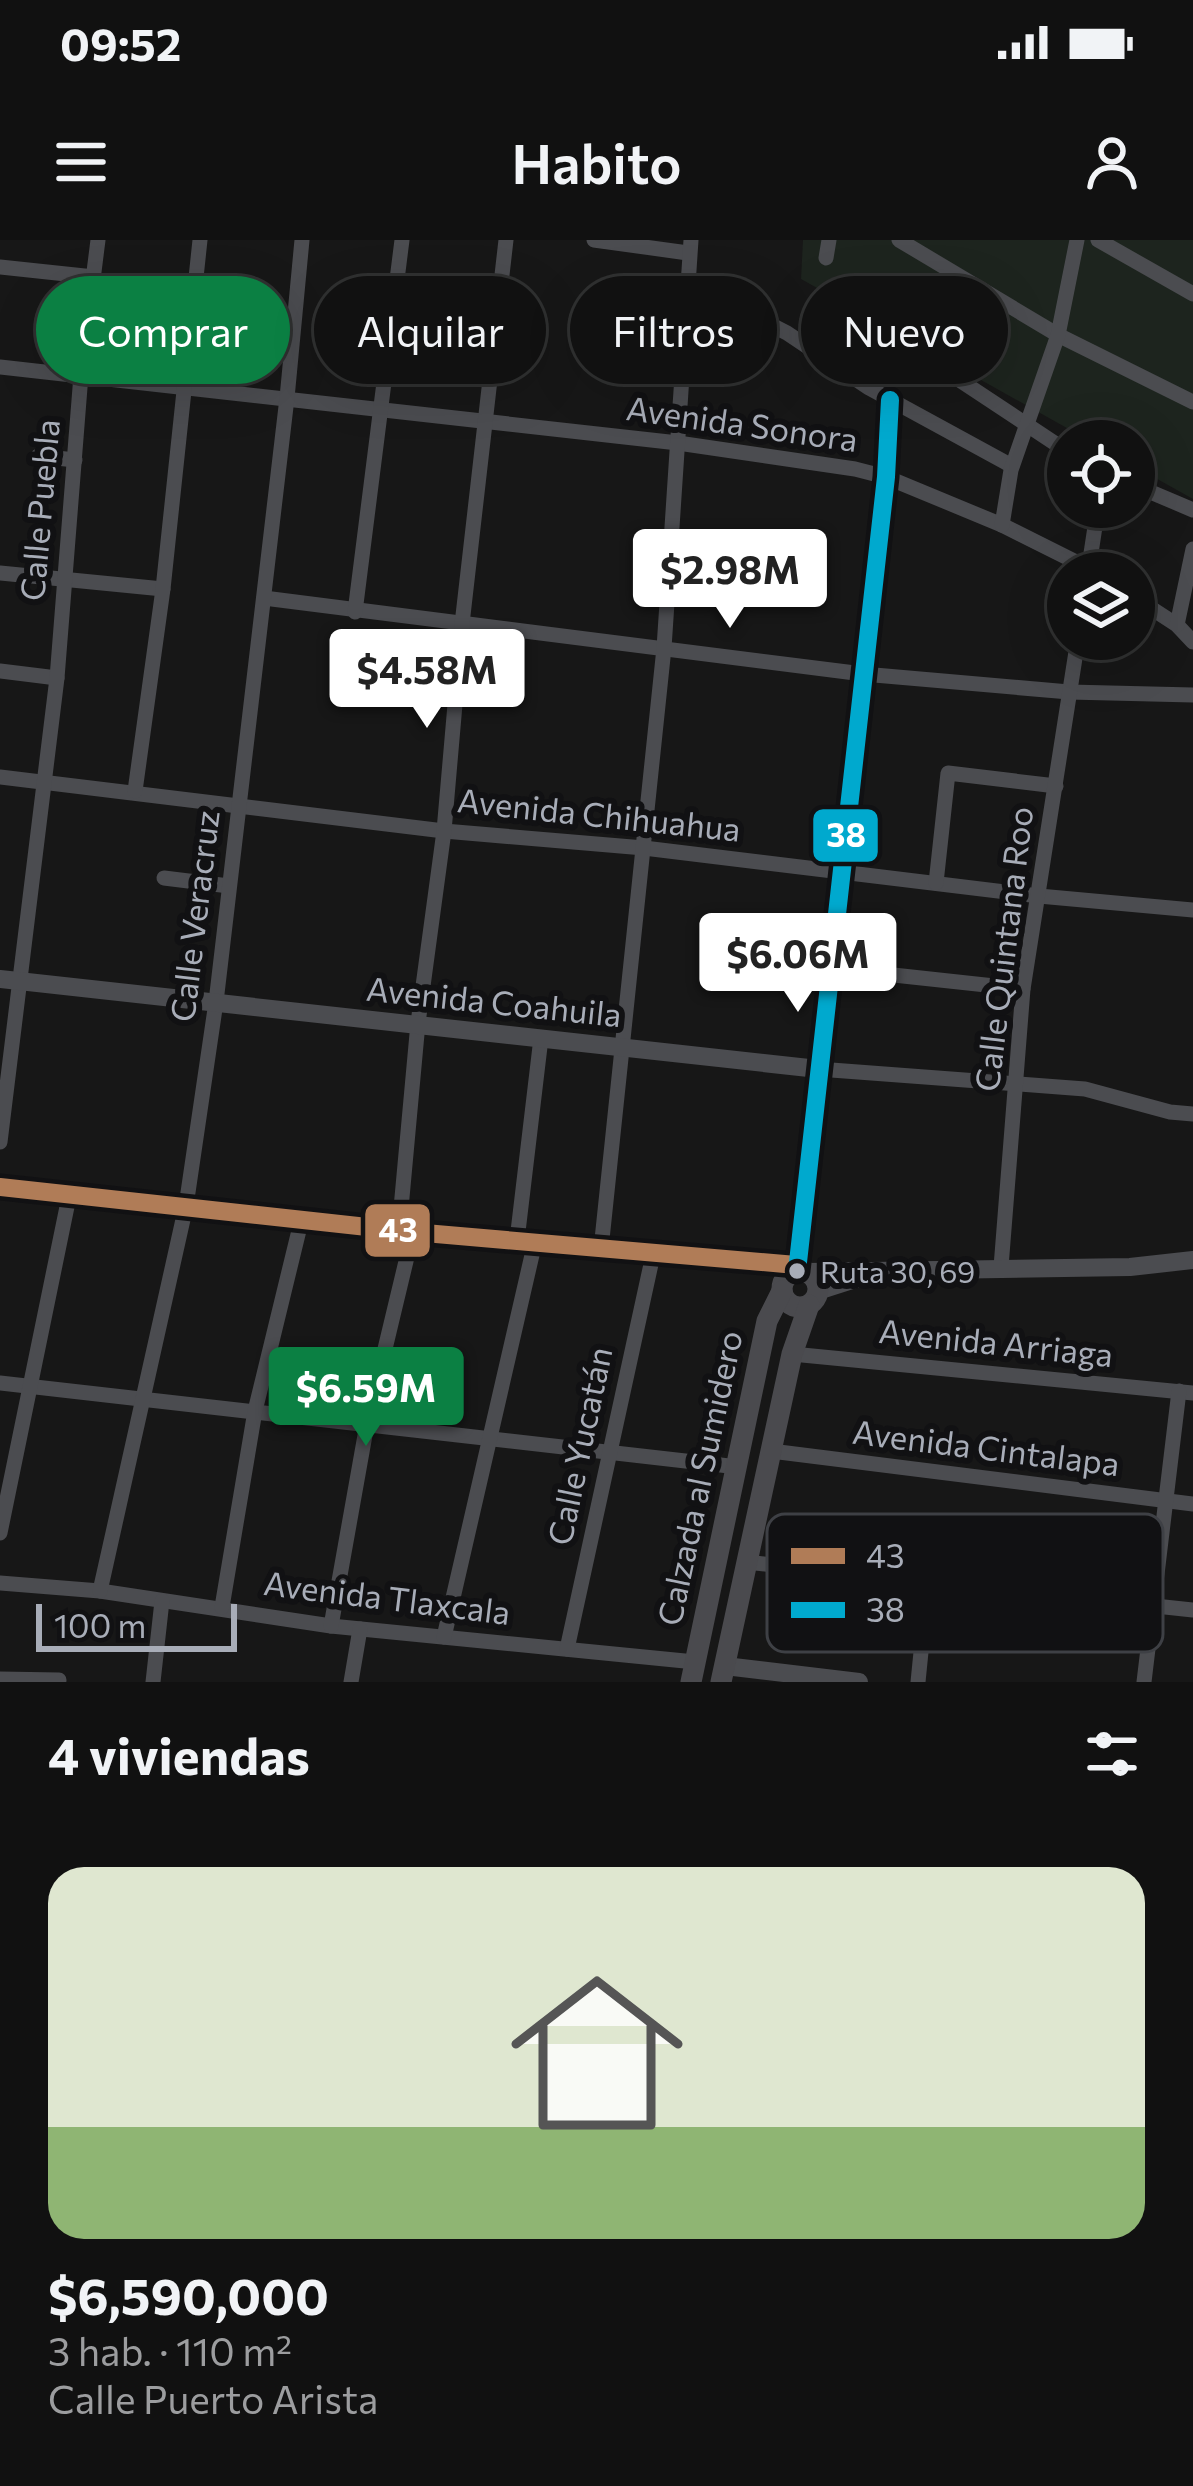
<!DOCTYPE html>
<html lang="es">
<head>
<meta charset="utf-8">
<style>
	body { margin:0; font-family:Commissioner,sans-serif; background:#1e1f1f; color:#f1f3f6; height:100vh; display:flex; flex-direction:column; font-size:45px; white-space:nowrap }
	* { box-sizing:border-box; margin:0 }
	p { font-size:39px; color:#9c9d9f }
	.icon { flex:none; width:66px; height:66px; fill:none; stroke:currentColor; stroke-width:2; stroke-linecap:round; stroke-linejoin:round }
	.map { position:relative; height:1442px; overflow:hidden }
	.panel { display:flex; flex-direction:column; background:#111; flex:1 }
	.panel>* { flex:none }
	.guide { position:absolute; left:36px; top:36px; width:1122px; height:108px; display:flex; gap:24px }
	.tools { position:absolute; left:1047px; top:180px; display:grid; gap:24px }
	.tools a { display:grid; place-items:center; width:108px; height:108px; border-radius:50%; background:#111; box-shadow:0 12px 48px #0002,0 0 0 3px #303131; font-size:60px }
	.scale { position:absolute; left:36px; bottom:30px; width:201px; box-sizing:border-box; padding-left:12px; border:6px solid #a8adb8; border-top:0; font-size:33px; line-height:42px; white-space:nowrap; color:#a8adb8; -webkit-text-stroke:9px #111113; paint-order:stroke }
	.price { position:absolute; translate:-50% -102px; padding:0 27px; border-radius:12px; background:#fff; color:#222; font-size:39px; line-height:78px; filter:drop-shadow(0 3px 6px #0008) }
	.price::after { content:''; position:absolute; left:50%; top:72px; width:36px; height:27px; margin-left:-18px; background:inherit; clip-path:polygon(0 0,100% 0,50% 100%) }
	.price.current { background:#0b8043; color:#fff }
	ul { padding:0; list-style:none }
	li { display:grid; align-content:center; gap:24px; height:636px; padding:0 48px }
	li+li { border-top:3px solid #303131 }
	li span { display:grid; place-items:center; height:372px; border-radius:36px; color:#555 }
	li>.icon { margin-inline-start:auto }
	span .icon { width:216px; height:216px; fill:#fffc; stroke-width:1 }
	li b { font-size:51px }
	h2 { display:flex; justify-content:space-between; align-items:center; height:144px; padding:0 48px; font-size:51px }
	.pill { padding:0 42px; border-radius:54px; background:#111; box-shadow:0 12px 48px #0002,0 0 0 3px #303131; font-size:42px; line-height:108px }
	.pill.current { background:#0b8043; color:#fff }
	.status { display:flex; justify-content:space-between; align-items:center; height:84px; padding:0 60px; background:#111; direction:ltr }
	.status svg { height:33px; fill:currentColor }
	header { display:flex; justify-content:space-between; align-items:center; height:156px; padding:0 48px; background:#111; font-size:54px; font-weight:600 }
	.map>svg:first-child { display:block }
</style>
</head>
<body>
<div class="status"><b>09:52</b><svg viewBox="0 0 49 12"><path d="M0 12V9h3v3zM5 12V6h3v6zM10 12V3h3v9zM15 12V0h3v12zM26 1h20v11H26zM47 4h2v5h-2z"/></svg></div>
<header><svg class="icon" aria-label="menu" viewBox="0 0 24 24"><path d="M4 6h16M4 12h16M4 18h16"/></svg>Habito<svg class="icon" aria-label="person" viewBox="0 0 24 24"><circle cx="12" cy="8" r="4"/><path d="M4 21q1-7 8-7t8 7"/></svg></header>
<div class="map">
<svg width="1193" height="1442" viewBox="0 0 1193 1442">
	<rect width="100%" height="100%" fill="#171717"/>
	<!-- green -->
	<path fill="#1d241e" d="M803,0H1193V259L1134,226V201H1090L801,39Z"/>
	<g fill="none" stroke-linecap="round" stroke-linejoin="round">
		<!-- minor -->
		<g stroke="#4b4c50" stroke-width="15">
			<path d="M594,0L688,13"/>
			<path d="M899,0L1058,95L1193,162"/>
			<path d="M1098,0L1193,54"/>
			<path d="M826,18L829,0"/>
			<path d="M0,27L94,37"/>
			<path d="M687,42L787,93L869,148L1012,226"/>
			<path d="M880,94L902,102L1068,212"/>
			<path d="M0,127L678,203L855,229L886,237L1002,285L1098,333"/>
			<path d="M890,160L886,237L818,829L1085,849L1170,872L1193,874"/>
			<path d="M38,216L75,220"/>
			<path d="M1134,245L1193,270"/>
			<path d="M1002,285L1011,230L1058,95L1077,0"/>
			<path d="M0,333L163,349"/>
			<path d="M1088,333L1098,267"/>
			<path d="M1134,357L1177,385L1193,402"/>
			<path d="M264,358L863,434L1069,452L1193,455"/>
			<path d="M355,372L402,0"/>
			<path d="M1177,385L1193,309"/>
			<path d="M0,431L57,438"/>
			<path d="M0,537L444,591L644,608L1039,656L1193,670"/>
			<path d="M135,551L163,349L200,0"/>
			<path d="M164,638L229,646"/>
			<path d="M936,643L948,533L1056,546"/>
			<path d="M829,728L1023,749"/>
			<path d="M0,902L57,438L81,135L98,0"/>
			<path d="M0,947L413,992L796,1025"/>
			<path d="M399,990L418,783L444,591L462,384L506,0"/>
			<path d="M517,1000L541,798"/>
			<path d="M601,1009L664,408L691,0"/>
			<path d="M1001,1027L1023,749L1078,399"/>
			<path d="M792,1114L1193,1153"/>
			<path d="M0,1143L738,1227"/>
			<path d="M771,1211L1193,1264"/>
			<path d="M0,1293L69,957"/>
			<path d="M746,1322L1193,1370"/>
			<path d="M0,1343L100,1351L331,1386L695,1422"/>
			<path d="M100,1351L186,966L216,762L287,158L302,0"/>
			<path d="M222,1367L255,1171L302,978"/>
			<path d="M331,1386L367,1184L413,992"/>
			<path d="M444,1397L535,1002"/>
			<path d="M567,1409L653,1015"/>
			<path d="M0,1439L59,1440"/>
			<path d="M153,1442L162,1361"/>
			<path d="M351,1442L360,1389"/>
			<path d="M918,1442L928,1342"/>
			<path d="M1144,1442L1179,1151"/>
		</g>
		<!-- tertiary -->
		<g stroke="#4b4c50" stroke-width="18">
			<path d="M0,739L818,829L797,1031"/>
			<path d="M807,1032L1130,1027L1193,1020"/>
			<path d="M818,1051L871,1034"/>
			<path d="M725,1426L859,1442"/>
		</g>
		<!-- secondary -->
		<g stroke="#4a4a4e" stroke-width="21">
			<circle cx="800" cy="1049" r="18"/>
			<path d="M691,1442L767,1081L782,1051"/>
			<path d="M721,1442L792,1114L809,1065"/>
		</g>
		<defs>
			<path id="bus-1" d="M0,947L413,992L796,1025"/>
			<path id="bus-2" d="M797,1031L886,237L890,160"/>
		</defs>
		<!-- bus-1 casing -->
		<use href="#bus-1" stroke="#111113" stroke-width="27"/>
		<!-- bus-2 casing -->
		<use href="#bus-2" stroke="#111113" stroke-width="27"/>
		<!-- bus-1 -->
		<use href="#bus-1" stroke="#b07c57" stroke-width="18"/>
		<!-- bus-2 -->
		<use href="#bus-2" stroke="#00a9ce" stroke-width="18"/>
	</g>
	<!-- markers -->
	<circle fill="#a8adb8" stroke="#111113" stroke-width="4.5" cx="797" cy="1031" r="10"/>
	<g text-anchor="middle" stroke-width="12" stroke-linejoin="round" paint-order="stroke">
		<!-- bus labels -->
		<g font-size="30" fill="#a8adb8" stroke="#111113" text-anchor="start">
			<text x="820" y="1043">Ruta 30, 69</text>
		</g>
		<!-- street labels -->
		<g font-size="33" fill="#a8adb8" stroke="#111113">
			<text transform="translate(742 184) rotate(8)" y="12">Avenida Sonora</text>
			<text transform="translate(40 270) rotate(-85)" y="12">Calle Puebla</text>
			<text transform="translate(599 575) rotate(6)" y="12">Avenida Chihuahua</text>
			<text transform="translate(195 676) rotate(-83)" y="12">Calle Veracruz</text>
			<text transform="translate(1004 709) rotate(-83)" y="12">Calle Quintana Roo</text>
			<text transform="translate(494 762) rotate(6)" y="12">Avenida Coahuila</text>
			<text transform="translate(996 1103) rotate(6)" y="12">Avenida Arriaga</text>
			<text transform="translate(580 1206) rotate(-78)" y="12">Calle Yucatán</text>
			<text transform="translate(986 1208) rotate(7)" y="12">Avenida Cintalapa</text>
			<text transform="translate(700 1238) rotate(-78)" y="12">Calzada al Sumidero</text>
			<text transform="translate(387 1358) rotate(7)" y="12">Avenida Tlaxcala</text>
		</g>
	</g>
	<!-- legend -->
	<rect x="767" y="1274" width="396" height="138" rx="18" fill="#111113" stroke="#3e4045" stroke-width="3"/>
	<rect x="791" y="1308" width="54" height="16" fill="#b07c57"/>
	<rect x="791" y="1362" width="54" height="16" fill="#00a9ce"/>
	<g font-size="33" fill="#a8adb8">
		<text x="866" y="1328">43</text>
		<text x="866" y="1382">38</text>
	</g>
	<g stroke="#111113" stroke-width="4.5">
		<rect x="811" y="567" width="69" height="57" rx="12" fill="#00a9ce"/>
		<rect x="363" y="962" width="69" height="57" rx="12" fill="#b07c57"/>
	</g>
	<g font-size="33" text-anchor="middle" font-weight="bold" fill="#fff">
		<text x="846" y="607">38</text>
		<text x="398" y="1002">43</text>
	</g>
</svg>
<div class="tools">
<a><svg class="icon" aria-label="locate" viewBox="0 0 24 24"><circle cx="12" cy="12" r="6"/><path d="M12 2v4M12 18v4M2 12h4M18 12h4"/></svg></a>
<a><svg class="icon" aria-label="layers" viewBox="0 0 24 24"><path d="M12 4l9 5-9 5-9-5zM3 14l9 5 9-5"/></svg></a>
</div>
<div class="scale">100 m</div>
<b class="price" style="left:730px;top:391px">$2.98M</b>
<b class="price" style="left:427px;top:491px">$4.58M</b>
<b class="price" style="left:798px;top:775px">$6.06M</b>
<b class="price current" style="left:366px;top:1209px">$6.59M</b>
<div class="guide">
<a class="pill current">Comprar</a>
<a class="pill">Alquilar</a>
<a class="pill">Filtros</a>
<a class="pill">Nuevo</a>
</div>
</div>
<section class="panel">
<h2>4 viviendas<svg class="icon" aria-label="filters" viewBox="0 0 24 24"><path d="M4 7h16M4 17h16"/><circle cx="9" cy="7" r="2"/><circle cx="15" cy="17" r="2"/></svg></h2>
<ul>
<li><span style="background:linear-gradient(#dfe7d0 70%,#8fb573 0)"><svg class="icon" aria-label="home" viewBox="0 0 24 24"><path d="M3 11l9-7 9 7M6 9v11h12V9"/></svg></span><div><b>$6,590,000</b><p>3 hab. · 110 m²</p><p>Calle Puerto Arista</p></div></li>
</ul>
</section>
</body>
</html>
